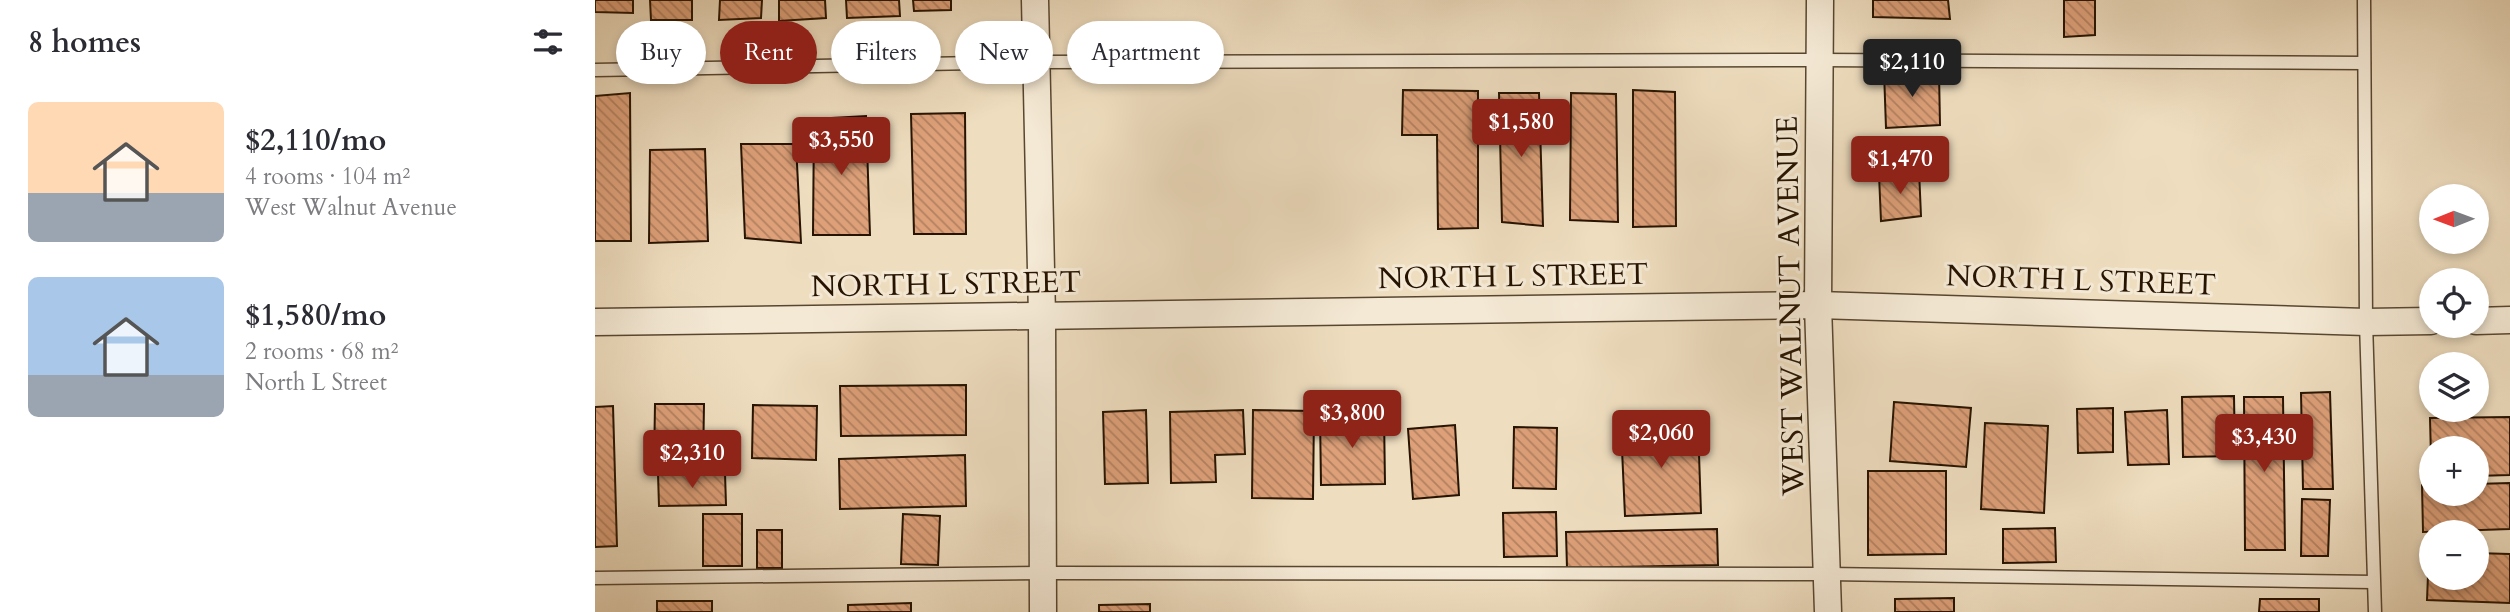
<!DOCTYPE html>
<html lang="en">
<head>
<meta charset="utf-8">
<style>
	body { margin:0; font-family:Cardo,serif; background:#f7f7f7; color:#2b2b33; height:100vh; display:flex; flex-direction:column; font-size:26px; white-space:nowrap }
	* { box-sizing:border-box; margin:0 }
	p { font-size:23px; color:#7c7c81 }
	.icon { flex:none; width:38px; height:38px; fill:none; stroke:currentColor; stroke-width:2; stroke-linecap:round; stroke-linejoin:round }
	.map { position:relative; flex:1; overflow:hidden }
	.side { display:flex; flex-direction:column; background:#fff; width:595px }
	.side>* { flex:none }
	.top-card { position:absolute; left:21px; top:21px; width:665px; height:63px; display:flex; gap:14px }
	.needle { width:46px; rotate:269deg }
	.controls { position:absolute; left:1824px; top:184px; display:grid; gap:14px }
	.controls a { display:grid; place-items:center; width:70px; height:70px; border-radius:50%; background:#fff; box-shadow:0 4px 10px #0003; font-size:35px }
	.price { position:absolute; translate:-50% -60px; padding:0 16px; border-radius:7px; background:#8f2418; color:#fff; font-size:23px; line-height:46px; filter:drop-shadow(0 2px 4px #0008) }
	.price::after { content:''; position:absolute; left:50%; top:42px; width:21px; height:16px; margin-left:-10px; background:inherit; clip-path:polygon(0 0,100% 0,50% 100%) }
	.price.active { background:#222; color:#fff }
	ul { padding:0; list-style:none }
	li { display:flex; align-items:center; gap:21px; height:175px; padding:0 28px }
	li span { display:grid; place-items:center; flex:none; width:196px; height:140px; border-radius:10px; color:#555 }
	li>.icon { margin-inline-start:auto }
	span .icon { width:84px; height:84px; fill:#fffc; stroke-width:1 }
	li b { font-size:30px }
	h2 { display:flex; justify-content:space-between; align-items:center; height:84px; padding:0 28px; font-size:30px }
	.tag { padding:0 24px; border-radius:32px; background:#fff; box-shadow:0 4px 10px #0003; font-size:24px; line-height:63px }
	.tag.active { background:#8f2418; color:#fff }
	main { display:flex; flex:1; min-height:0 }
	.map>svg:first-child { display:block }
</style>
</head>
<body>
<main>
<section class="side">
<h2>8 homes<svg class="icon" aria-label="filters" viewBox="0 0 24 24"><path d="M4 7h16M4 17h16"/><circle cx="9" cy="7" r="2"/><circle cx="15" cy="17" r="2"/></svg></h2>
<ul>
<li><span style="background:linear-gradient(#ffd9b3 65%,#9aa5b1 0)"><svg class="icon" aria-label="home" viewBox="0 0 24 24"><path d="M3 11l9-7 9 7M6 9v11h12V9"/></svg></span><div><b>$2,110/mo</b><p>4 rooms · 104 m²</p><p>West Walnut Avenue</p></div></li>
<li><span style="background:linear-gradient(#a9c7e8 70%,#9aa5b1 0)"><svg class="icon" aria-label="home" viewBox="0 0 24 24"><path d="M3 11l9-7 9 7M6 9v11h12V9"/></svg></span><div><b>$1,580/mo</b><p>2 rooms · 68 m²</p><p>North L Street</p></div></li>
</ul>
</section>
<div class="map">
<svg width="1915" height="612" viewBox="0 0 1915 612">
	<defs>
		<pattern id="building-back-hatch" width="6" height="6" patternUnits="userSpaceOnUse" patternTransform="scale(1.75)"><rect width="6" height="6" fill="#dda079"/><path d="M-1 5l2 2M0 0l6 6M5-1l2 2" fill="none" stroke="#b38161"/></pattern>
	</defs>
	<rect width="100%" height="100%" fill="#eeddbf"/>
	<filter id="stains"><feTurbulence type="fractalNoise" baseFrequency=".00286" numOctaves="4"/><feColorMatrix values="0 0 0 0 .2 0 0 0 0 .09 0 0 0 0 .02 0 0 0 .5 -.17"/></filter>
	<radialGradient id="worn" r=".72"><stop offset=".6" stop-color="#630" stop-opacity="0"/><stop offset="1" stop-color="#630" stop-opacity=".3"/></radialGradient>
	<!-- building -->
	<g fill="url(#building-back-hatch)" stroke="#261300" stroke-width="2">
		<path d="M0,0H38V13L0,12Z"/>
		<path d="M55,0H97V20H56Z"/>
		<path d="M125,0H167L166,18L124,20Z"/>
		<path d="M184,0H230L231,18L184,21Z"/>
		<path d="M251,0H304L305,16L252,18Z"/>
		<path d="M318,0H356V10L319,11Z"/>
		<path d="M1278,0H1353L1355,19L1278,17Z"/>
		<path d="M1469,0H1500V35L1469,37Z"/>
		<path d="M1289,71L1344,73L1345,125L1291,128Z"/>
		<path d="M808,90L883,91V228L843,229L842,135H807Z"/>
		<path d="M1038,90L1080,92L1081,226L1038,227Z"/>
		<path d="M35,93L36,241H0V96Z"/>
		<path d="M904,93H944L948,226L907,222Z"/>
		<path d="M976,93L1021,94L1023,222L975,220Z"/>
		<path d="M370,113L371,234H319L316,114Z"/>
		<path d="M271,116L275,235H218L219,119Z"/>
		<path d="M146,144H201L206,243L150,238Z"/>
		<path d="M110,149L113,241L54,243L55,150Z"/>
		<path d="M1324,170L1326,216L1286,221L1284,175Z"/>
		<path d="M371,385V435L246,436L245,386Z"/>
		<path d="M1735,392L1738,489H1708L1706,393Z"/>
		<path d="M1639,396L1640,456L1588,457L1587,397Z"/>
		<path d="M1649,397H1688L1690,550H1650Z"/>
		<path d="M1299,402L1376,408L1371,467L1295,461Z"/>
		<path d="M60,404H109L108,466L59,465Z"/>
		<path d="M158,405L222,406L221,460L157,458Z"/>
		<path d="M18,406L22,546L0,547V407Z"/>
		<path d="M1518,408V452L1483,453L1482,409Z"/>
		<path d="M551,410L553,483L510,484L508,412Z"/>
		<path d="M648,410L650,454L620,455L621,482L576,483L575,412Z"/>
		<path d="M658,410L719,411L718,499L657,498Z"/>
		<path d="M1572,410L1574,464L1533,465L1530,412Z"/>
		<path d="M725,415H789L790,484L726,485Z"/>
		<path d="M1915,417V475L1881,476V448H1836V458L1835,418Z"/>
		<path d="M1390,423L1453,426L1449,513L1386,509Z"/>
		<path d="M1103,424L1106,513L1030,516L1026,427Z"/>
		<path d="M860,425L864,495L818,499L813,429Z"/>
		<path d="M919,427L962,428L961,489L918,488Z"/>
		<path d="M370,455L371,506L245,509L244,459Z"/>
		<path d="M1273,471H1351V554L1273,555Z"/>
		<path d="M130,473L131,505L64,506L63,474Z"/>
		<path d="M1915,483V529L1828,532L1827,485H1836V494H1881V484Z"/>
		<path d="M1707,499L1735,500L1733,556H1706Z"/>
		<path d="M961,512L962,556L909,557L908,513Z"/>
		<rect x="108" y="514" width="39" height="52"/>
		<path d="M308,514L345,516L343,565L306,564Z"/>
		<path d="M1460,528L1461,562L1408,563V529Z"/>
		<path d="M1122,529L1123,565L972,568L971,532Z"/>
		<rect x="162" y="530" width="25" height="38"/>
		<path d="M1834,550L1836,551V578H1881V553L1915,554V603L1832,600Z"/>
		<path d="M1359,598V612H1300V599Z"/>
		<path d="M1665,599H1724V612H1664Z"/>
		<rect x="62" y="601" width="55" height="11"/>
		<path d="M316,603V612H253V605Z"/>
		<path d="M555,604V612H504V605Z"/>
	</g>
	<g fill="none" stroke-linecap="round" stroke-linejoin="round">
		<defs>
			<g id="lane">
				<path d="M1769,0L1771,322L1780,612"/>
				<path d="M0,70L441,62L1225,60L1769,63"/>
				<path d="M0,578L448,573L1233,574L1778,582"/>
			</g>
			<g id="street">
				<path d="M440,0L447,316L448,612"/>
				<path d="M1225,0L1223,305L1233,612"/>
				<path d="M1881,321L1915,320"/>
				<path d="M0,322L1223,305L1771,322L1836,321"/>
			</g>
		</defs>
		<!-- lane casing -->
		<use href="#lane" stroke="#584630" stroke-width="15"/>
		<!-- street casing -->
		<use href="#street" stroke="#584630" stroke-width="29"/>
		<!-- lane -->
		<use href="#lane" stroke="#f4e9d5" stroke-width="12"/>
		<!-- street -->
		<use href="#street" stroke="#f4e9d5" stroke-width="26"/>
	</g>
	<g text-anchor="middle" stroke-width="6" stroke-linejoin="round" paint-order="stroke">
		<!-- street labels -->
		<g font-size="30" fill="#261300" stroke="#f4e9d5">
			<text transform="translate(918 276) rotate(-1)" y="10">NORTH L STREET</text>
			<text transform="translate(1486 280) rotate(2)" y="10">NORTH L STREET</text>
			<text transform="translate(351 284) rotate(-1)" y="10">NORTH L STREET</text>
			<text transform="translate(1195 306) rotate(-91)" y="10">WEST WALNUT AVENUE</text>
		</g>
	</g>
	<rect width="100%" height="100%" filter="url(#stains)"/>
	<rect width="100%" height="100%" fill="url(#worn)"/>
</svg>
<div class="controls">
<a><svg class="needle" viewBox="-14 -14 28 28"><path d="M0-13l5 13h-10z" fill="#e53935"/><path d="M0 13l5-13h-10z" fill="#7c7c81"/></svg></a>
<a><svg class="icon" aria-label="locate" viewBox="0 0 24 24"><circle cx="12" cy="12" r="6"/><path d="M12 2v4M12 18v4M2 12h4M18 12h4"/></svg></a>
<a><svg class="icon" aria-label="layers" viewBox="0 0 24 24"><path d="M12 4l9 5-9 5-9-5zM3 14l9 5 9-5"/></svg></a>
<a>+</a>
<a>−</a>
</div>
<b class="price active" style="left:1317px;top:99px">$2,110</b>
<b class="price" style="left:926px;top:159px">$1,580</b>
<b class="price" style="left:246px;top:177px">$3,550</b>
<b class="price" style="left:1305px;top:196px">$1,470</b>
<b class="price" style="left:757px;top:450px">$3,800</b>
<b class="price" style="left:1066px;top:470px">$2,060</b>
<b class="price" style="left:1669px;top:474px">$3,430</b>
<b class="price" style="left:97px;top:490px">$2,310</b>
<div class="top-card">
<a class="tag">Buy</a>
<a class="tag active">Rent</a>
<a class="tag">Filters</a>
<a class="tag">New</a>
<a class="tag">Apartment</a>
</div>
</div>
</main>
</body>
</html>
